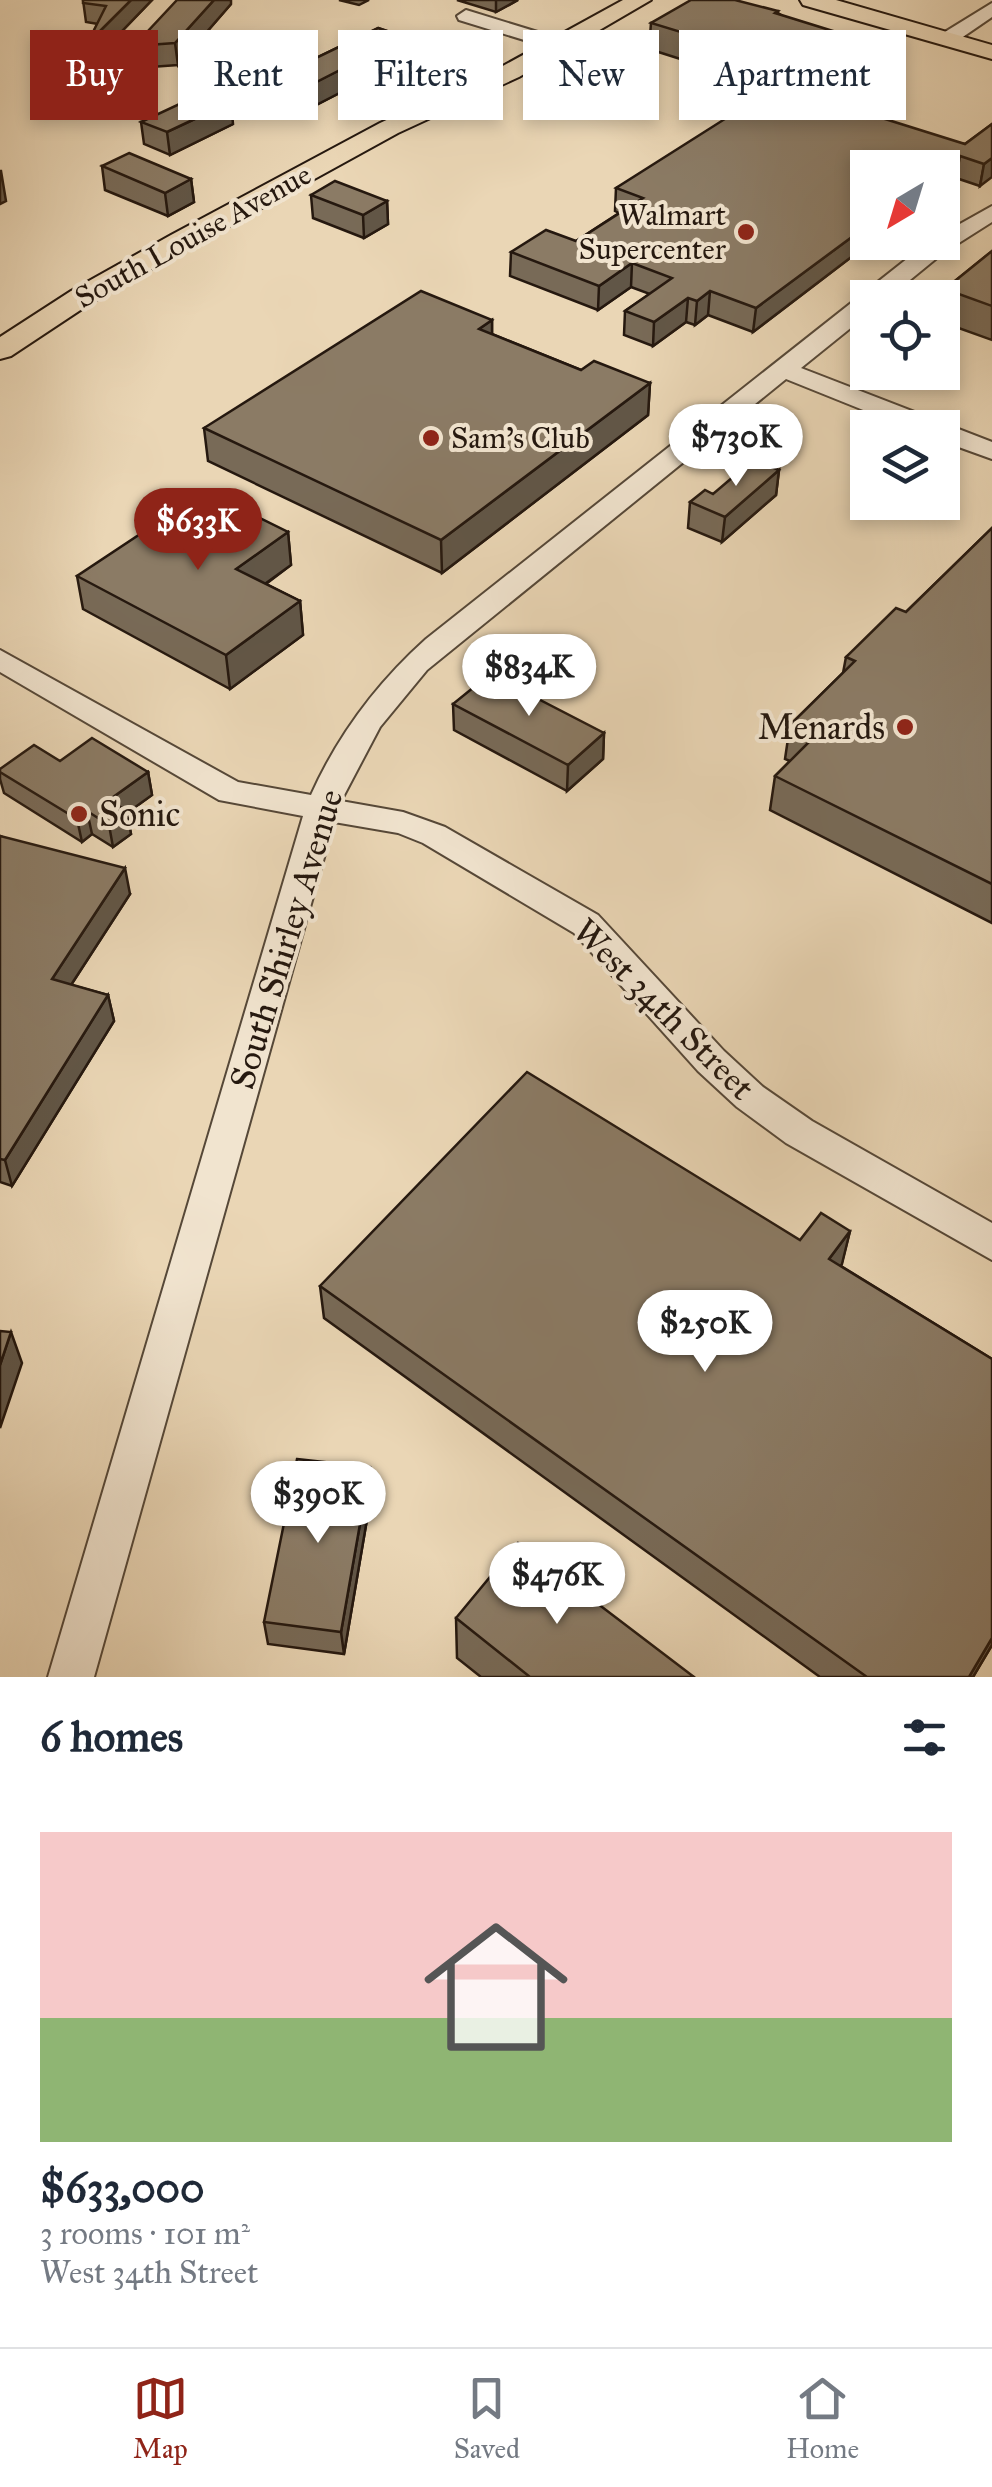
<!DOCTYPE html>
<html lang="en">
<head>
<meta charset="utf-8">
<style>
	body { margin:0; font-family:"IM FELL Great Primer",serif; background:#f2f2f3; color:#1f2937; height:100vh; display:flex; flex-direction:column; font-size:38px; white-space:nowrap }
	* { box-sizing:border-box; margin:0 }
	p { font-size:32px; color:#747a83 }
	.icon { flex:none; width:55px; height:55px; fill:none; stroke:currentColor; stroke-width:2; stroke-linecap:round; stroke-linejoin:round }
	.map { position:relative; height:1677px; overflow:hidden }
	.drawer { display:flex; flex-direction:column; background:#fff; flex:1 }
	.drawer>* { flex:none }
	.guide { position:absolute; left:30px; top:30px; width:932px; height:90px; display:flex; gap:20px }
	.needle { width:65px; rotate:218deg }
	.tools { position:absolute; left:850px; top:150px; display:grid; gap:20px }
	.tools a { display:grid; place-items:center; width:110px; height:110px; border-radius:0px; background:#fff; box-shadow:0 5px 15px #0003; font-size:50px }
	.price { position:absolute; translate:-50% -85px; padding:0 22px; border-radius:35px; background:#fff; color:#222; font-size:32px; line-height:65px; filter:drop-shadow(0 2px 5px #0008) }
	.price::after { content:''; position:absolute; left:50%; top:60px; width:30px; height:22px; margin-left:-15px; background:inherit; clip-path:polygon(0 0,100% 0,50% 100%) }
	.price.on { background:#8f2418; color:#fff }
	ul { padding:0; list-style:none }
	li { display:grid; align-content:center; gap:20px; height:530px; padding:0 40px }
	li span { display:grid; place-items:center; height:310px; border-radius:0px; color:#555 }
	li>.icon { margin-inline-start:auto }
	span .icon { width:180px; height:180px; fill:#fffc; stroke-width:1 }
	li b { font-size:42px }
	h2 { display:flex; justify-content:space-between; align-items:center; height:120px; padding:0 40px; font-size:42px }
	.pill { padding:0 35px; border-radius:0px; background:#fff; box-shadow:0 5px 15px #0003; font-size:35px; line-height:90px }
	.pill.on { background:#8f2418; color:#fff }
	.tab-bar { display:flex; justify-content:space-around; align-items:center; height:140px; border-top:2px solid #e0e1e3; background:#fff; font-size:28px; color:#747a83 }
	.tab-bar a { display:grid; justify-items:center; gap:5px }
	.tab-bar .on { color:#8f2418 }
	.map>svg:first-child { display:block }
</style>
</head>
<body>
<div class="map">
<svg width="992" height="1677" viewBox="0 0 992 1677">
	<rect width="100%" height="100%" fill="#ead6b5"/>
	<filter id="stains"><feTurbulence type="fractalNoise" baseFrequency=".002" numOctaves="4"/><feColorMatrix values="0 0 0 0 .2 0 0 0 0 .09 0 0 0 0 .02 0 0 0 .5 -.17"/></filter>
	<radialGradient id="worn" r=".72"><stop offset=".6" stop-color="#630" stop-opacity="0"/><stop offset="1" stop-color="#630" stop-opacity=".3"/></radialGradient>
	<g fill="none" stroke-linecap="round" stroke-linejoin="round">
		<defs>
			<g id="minor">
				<path d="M992,3V17L954,43H940V35Z"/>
				<path d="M466,10L567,41L570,45L560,51L459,20L457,16Z"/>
				<path d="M992,206V222L943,253L888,298H868V314L801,368L992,442V459L942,441V428H908L786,379L427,670L380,727L341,801L403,812L445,827L598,915L724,1051L763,1087L812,1121L992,1223V1260L786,1143L737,1107L698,1071L574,933L423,843L398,833L334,822L94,1677H48L303,816L219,800L0,672V650L238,782L311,795C338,735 376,684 426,639L927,243L942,242V234Z"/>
			</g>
			<g id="major">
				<path d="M623,0H651L519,77L398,133L191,247L91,303L11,356L0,359V337L71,291L171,235L380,123L501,67Z"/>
				<path d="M800,0H836L992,45V59L803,5Z"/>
			</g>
		</defs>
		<!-- minor casing -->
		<use href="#minor" stroke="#564838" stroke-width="4"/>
		<!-- major casing -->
		<use href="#major" stroke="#25180f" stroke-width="4"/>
		<!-- minor -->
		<use href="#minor" fill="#f1e4cf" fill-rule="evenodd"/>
		<!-- major -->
		<use href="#major" fill="#ead6b5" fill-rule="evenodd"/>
	</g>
	<!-- wall -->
	<g fill="#786a57" stroke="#25180f" stroke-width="2.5">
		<path d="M83,0H152L98,56L95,54L92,34L98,24L86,22Z"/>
		<path d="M339,0H369L359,5Z"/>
		<path d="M457,0H518L496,12Z"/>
		<path d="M231,4L178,65L137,68L134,46Z"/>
		<path d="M778,11V13L861,68L831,88L760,65L740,78L649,49L651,23Z"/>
		<path d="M378,28L440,49V71L418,83L382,71L293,117L264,107L262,84Z"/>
		<path d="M775,111L965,144L992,124L980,186L956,178L942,188V168L868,242H871L753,332L708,315L695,325L686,322L653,346L624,335L625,311L650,294L631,287L598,310L510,276L511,252L576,241L619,213L615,211L616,188Z"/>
		<path d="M141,122L233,124L170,155L144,144Z"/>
		<path d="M102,166L191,179L194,202L168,216L105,190Z"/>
		<path d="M311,195L387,201L388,224L364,238L313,218Z"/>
		<path d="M992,251V340L942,322V302L945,289Z"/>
		<path d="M492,320V334L581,370L650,383L648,415L442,573L208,461L204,428Z"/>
		<path d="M779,470L776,495L722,542L688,528L690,502Z"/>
		<path d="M992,528V923L770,810L775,776L790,761L785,759L790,725L843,673L846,657L906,612Z"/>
		<path d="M288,532L291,565L266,584L300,601L303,635L230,689L83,609L77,576Z"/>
		<path d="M453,704L604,733L603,759L567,791L454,730Z"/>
		<path d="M60,761L148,772L152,795L127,813L131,834L113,847L92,834L82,842L4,793L0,779V769Z"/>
		<path d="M0,836L130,894L71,985L108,995L114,1021L12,1186L0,1182Z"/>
		<path d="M850,1231L841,1266L992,1359V1645L973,1677H820L324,1318L320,1286L800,1240Z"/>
		<path d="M372,1490L344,1654L268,1644L264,1622Z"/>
		<path d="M456,1618L694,1677H481L457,1658Z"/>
	</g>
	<!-- shaded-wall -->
	<g fill="#615647" stroke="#25180f" stroke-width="2.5">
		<path d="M131,0H152L98,56L95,36Z"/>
		<path d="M214,0H231V4L178,65L175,43Z"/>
		<path d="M496,0H518L496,12Z"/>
		<path d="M763,38L760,65L740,78L743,51Z"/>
		<path d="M865,41L861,68L831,88L835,60Z"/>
		<path d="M381,49L382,71L293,117L291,95Z"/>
		<path d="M440,49V71L418,83L417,61Z"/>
		<path d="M231,102L233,124L170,155L167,132Z"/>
		<path d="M960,156L956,178L942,188V169Z"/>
		<path d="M992,158V177L980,186L984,164Z"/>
		<path d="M1,171L6,201L0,204V171Z"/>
		<path d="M191,179L194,202L168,216L165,193Z"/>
		<path d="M387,201L388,224L364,238L363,215Z"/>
		<path d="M868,225V242H871L753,332L756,308Z"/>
		<path d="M632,263L631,287L598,310L599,286Z"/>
		<path d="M710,291L708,315L695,325L697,301Z"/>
		<path d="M688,298L686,322L653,346L654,322Z"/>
		<path d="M492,320V352L479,329Z"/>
		<path d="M650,383L648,415L442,573L441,540Z"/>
		<path d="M779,470L776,495L722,542L725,517Z"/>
		<path d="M288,532L291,565L240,602L236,569Z"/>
		<path d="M300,601L303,635L230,689L226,655Z"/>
		<path d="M604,733L603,759L567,791L568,765Z"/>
		<path d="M148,772L152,795L127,813L131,834L113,847L109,825V800Z"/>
		<path d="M87,811L92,834L82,842L77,819Z"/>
		<path d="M125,868L130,894L58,1005L52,979Z"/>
		<path d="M108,995L114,1021L12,1186L5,1160Z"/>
		<path d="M850,1231L842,1264L822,1291L829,1259Z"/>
		<path d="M11,1332L22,1363L0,1428V1365Z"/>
		<path d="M370,1467L372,1490L344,1654L341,1632Z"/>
		<path d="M992,1638V1645L973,1677H969Z"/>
	</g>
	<!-- building -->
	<g fill="#8b7b65" stroke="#25180f" stroke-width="2.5">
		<path d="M83,0H131L95,36L92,34L106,6L83,3Z"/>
		<path d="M177,0H214L175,43L134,46Z"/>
		<path d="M691,0H735L778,11L775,13L865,41L835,60L763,38L743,51L651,23Z"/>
		<path d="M378,28L440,49L417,61L381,49L291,95L262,84Z"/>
		<path d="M205,92L231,102L167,132L141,122Z"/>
		<path d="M802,93L965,144L992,124V158L984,164L960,156L942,169L868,168V225L756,308L710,291L697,301L688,298L654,322L625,311L672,278L632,263L599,286L511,252L546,230L576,241L643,198L616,188L750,103L775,111Z"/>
		<path d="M129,153L191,179L165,193L102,166Z"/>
		<path d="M335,181L387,201L363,215L311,195Z"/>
		<path d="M992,251V306L945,289Z"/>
		<path d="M421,291L492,320L479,329L581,370L594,361L650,383L441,540L204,428Z"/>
		<path d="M753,460L779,470L725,517L690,502L705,490L713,494Z"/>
		<path d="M205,491L288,532L236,569L300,601L226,655L77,576Z"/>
		<path d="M992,528V884L775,776L814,737L790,725L855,661L846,657L896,608L906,612Z"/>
		<path d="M490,674L604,733L568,765L453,704Z"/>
		<path d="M92,738L148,772L109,800L127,811L109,825L87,811L77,819L0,772V769L34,745L60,761Z"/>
		<path d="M0,836L125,868L52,979L108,995L5,1160L0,1159Z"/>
		<path d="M527,1072L800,1240L821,1213L850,1231L829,1259L992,1359V1638L969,1677H867L320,1286Z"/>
		<path d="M0,1331L11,1332L0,1365Z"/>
		<path d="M297,1459L370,1467L341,1632L264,1622Z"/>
		<path d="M518,1543L694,1677H530L456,1618Z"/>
	</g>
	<!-- markers -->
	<g fill="#8f2418" stroke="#f1e4cf" stroke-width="4">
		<circle cx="746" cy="232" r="10"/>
		<circle cx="431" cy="438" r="10"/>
		<circle cx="905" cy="727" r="10"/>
		<circle cx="79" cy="814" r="10"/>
	</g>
	<g text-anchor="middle" stroke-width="8" stroke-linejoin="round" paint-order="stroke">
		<!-- far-poi labels -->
		<g font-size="30" fill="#25180f" stroke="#f1e4cf" text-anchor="end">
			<text x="726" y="225">Walmart<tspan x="726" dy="34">Supercenter</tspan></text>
			<text x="451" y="448" text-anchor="start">Sam's Club</text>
		</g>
		<!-- far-street labels -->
		<g font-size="30" fill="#25180f" stroke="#f1e4cf">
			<text transform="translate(193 236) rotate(-29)" y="10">South Louise Avenue</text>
		</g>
		<!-- poi labels -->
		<g font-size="35" fill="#25180f" stroke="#f1e4cf" text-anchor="end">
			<text x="885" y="739">Menards</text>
			<text x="99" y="826" text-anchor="start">Sonic</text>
		</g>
		<!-- street labels -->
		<g font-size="35" fill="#25180f" stroke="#f1e4cf">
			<text transform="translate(286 939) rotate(-73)" y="12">South Shirley Avenue</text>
			<text transform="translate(664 1009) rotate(45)" y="12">West 34th Street</text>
		</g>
	</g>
	<rect width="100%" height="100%" filter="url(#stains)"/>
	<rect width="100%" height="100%" fill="url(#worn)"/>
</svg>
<div class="tools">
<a><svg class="needle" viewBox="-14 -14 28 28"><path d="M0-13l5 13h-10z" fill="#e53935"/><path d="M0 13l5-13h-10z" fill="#747a83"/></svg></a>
<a><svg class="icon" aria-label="locate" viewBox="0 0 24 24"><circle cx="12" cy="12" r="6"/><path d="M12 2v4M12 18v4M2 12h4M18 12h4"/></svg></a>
<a><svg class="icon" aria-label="layers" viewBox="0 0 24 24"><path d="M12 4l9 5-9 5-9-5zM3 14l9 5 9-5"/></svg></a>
</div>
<b class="price" style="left:736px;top:489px">$730K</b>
<b class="price on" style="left:198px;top:573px">$633K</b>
<b class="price" style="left:529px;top:719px">$834K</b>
<b class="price" style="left:705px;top:1375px">$250K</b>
<b class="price" style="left:318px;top:1546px">$390K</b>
<b class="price" style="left:557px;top:1627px">$476K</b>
<div class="guide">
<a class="pill on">Buy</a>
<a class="pill">Rent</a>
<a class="pill">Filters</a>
<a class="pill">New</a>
<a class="pill">Apartment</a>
</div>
</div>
<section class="drawer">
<h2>6 homes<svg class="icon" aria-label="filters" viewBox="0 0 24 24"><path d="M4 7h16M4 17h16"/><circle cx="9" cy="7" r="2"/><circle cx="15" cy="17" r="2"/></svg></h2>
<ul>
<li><span style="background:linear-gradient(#f6c9c9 60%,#8fb573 0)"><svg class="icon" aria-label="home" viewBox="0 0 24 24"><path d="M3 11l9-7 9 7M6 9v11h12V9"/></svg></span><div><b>$633,000</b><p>3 rooms · 101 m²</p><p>West 34th Street</p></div></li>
</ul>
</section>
<nav class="tab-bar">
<a class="on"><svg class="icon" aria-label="map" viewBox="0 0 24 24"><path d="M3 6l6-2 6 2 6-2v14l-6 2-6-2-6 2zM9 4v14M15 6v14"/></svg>Map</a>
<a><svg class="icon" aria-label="saved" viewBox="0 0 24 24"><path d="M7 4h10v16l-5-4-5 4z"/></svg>Saved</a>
<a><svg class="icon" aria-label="home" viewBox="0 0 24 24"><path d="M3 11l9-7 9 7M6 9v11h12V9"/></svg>Home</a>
</nav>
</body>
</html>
